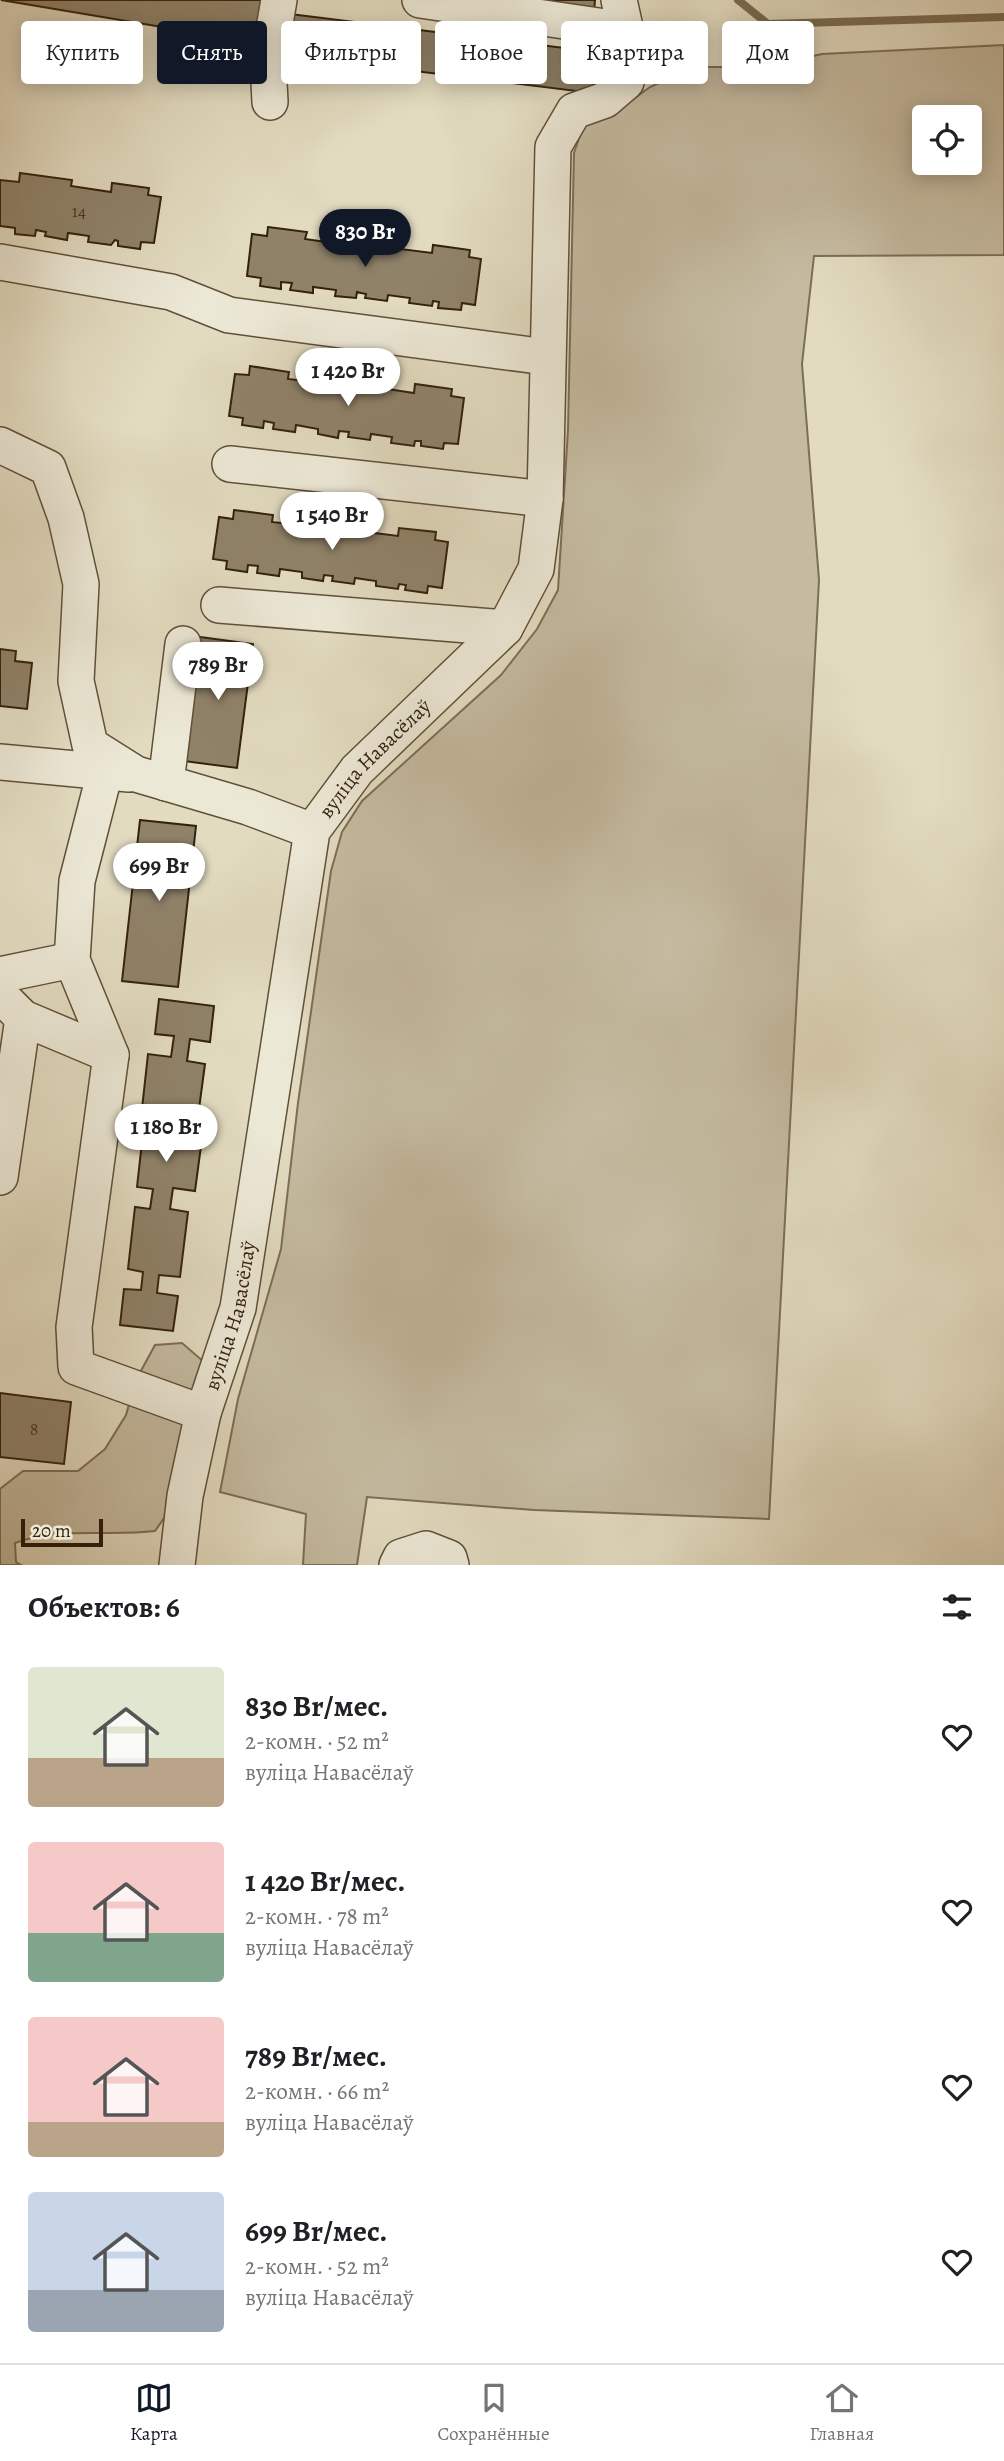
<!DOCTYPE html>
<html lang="ru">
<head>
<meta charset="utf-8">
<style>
	body { margin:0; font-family:Alegreya,serif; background:#f6f6f6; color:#202124; height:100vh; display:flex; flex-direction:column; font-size:26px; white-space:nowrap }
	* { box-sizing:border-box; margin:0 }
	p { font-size:23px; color:#757577 }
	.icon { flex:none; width:38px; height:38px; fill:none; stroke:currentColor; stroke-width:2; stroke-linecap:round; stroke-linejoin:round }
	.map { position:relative; height:1565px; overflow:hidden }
	.side { display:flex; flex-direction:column; background:#fff; flex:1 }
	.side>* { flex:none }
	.banner { position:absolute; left:21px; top:21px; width:962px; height:63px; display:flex; gap:14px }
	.tools { position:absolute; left:912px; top:105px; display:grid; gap:14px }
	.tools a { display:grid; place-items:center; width:70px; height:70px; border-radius:7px; background:#fff; box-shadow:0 4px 18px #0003; font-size:35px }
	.scale { position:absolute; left:21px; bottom:18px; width:82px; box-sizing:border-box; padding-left:7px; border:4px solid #35210b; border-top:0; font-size:19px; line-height:24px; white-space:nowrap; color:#35210b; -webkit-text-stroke:5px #ece8d6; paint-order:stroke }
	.price { position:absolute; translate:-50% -60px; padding:0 16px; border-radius:24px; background:#fff; color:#222; font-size:23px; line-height:46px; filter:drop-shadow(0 2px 4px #0008) }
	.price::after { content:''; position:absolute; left:50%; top:42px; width:21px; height:16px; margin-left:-10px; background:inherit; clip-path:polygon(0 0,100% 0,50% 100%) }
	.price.current { background:#111827; color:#fff }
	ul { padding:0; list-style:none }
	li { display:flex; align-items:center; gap:21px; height:175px; padding:0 28px }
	li span { display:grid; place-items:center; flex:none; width:196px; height:140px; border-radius:7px; color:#555 }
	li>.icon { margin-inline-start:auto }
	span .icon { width:84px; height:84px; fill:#fffc; stroke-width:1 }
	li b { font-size:30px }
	h2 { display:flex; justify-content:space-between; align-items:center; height:84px; padding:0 28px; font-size:30px }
	.tag { padding:0 24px; border-radius:7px; background:#fff; box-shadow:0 4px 18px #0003; font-size:24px; line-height:63px }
	.tag.current { background:#111827; color:#fff }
	.tabs { display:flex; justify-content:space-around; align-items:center; height:98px; border-top:2px solid #e0e0e0; background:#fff; font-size:19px; color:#757577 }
	.tabs a { display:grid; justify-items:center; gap:4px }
	.tabs .current { color:#111827 }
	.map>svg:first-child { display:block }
</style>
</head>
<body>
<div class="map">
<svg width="1004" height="1565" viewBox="0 0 1004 1565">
	<rect width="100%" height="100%" fill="#e2dbc0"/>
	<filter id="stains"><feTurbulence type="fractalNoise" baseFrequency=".00286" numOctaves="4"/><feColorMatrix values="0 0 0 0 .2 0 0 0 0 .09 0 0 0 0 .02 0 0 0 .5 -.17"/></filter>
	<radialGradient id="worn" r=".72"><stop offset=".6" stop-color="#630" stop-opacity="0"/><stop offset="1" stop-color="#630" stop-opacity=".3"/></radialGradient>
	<!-- green -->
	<g fill="#c5bba1" stroke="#7d6e56" stroke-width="2" fill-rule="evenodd">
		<path d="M1004,45V255L814,256L802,364L819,580L769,1519L534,1510L367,1497L357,1565H303L306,1514L220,1492L238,1399L281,1249L298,1103L331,871L342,832L362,801L501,675L537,629L558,590L568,430L574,153L586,118L625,105L650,87L694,67H764L822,54ZM924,117H970V163H924Z"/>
		<path d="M182,1343L204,1362L174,1504L155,1531C108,1537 60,1526 15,1543L16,1562L21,1565H0V1489L23,1471H78L105,1449L126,1415L136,1380L155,1345Z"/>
	</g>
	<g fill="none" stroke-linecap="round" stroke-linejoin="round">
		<!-- stream -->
		<path stroke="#796b52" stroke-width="8" d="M738,0L768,24L1004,17"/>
	</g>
	<!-- building -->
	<g fill="#8f8269" stroke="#35210b" stroke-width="2">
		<path d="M1,0H264L257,43Z"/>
		<path d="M517,0H595L594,11Z"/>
		<path d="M290,14L597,52L592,93L285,55Z"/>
		<path d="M20,173L72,180L71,186L111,192L112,183L149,188L148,195L161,197L154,243L141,242L140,249L118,246V241L115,240L111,245L88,242L89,236L68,233L67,240L45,236L46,232L36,230L35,236L15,234V228L0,226V180L19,182Z"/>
		<path d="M268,227L307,232L305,239L340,244L341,235L393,242L392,248L432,253L433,245L470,250L469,257L481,259L475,305L462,303L461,310L438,308L439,302L433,301L432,306L409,303L410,298L388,295L387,301L365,298L366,294L361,293L357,292L356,298L335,296L336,290L313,287V293L290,290L292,283L281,282V289L260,286L261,278L247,276L252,234L267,236Z"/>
		<path d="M250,366L289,372L288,379L322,383L323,374L375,382L374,387L414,393L415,384L452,389L451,396L464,398L458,444L444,443L443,449L421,446V441H415L414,446L391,443L392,437L371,434L370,440L348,437L349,432L339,431L338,438L318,434V429L296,425L295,432L273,429L274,423L264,421L263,428L242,425L243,418L229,416L235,374L249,375Z"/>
		<path d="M234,510L273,515L272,522L306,526L307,518L359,525V531L398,536L399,528L436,532L435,540L448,542L442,588L428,586L427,593L405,590L406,585L399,584L398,589L376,586V581L355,578L354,584L332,581L333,576L324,575L323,581L302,578V572L280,569L279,576L257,573L258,566L248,565L247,572L226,569L227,561L213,559L219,517L233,519Z"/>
		<path d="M200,637L253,644L237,768L184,761Z"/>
		<path d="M0,649L16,651L15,661L32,663L27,709L0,706Z"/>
		<path d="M140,820L196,826L178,987L122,981Z"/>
		<path d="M159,999L214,1006L210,1042L190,1039L187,1061L205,1064L197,1124L182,1122L179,1144L201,1146L195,1191L173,1188L170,1209L188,1212L180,1277L159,1275L157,1293L178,1296L173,1331L120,1325L124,1289L141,1290L143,1272L128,1269L135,1207L150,1209L153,1189L137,1187L142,1142L161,1144L164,1121L141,1118L148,1054L171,1057L174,1036L155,1034Z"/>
		<path d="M0,1393L71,1402L64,1464L0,1457Z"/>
	</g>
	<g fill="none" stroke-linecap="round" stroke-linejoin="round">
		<defs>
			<g id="minor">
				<path d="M420,0L626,30"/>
				<path d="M270,102L268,63L279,0"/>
				<path d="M0,262L171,292L229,315L546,357"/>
				<path d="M0,445L48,468L66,518L81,584L76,681L90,745L136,774L248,807L312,831"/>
				<path d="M230,464L545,499"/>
				<path d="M219,605L505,628"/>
				<path d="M0,762L129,774"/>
				<path d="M105,772L77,881L72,960L111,1055L74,1327L76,1367L203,1413"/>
				<path d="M166,783L183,644"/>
				<path d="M0,975L72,960"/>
				<path d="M0,995L23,1018L111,1055"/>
				<path d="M0,1177L23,1018"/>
				<path id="s1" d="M177,1565L185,1496L203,1413L238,1308L312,831L357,770L505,628L536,569L545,499L553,147L574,111L605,100L626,82L632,59L619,0"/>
				<path d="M397,1565L401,1557L426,1549L449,1558L451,1565"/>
			</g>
		</defs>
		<!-- minor casing -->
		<use href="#minor" stroke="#605038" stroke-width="38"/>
		<!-- minor -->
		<use href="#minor" stroke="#ece8d6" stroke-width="35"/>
	</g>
	<g text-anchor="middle" stroke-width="7" stroke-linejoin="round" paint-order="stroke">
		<!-- number labels -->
		<g font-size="18" fill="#4c3922">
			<text x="79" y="217">14</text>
			<text x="34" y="1435">8</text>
		</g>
		<!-- street labels -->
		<g font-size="21" fill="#35210b" stroke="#ece8d6">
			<text dy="7" stroke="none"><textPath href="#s1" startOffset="844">вуліца Навасёлаў</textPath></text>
			<text dy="7" stroke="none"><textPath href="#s1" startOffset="256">вуліца Навасёлаў</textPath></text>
		</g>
	</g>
	<rect width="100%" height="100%" filter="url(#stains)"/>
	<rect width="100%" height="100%" fill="url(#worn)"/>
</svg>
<div class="tools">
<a><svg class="icon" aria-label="locate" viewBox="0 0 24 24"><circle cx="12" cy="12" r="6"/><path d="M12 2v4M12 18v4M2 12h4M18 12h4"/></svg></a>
</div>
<div class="scale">20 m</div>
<b class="price current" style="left:365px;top:269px">830 Br</b>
<b class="price" style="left:348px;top:408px">1 420 Br</b>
<b class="price" style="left:332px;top:552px">1 540 Br</b>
<b class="price" style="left:218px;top:702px">789 Br</b>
<b class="price" style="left:159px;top:903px">699 Br</b>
<b class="price" style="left:166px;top:1164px">1 180 Br</b>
<div class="banner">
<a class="tag">Купить</a>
<a class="tag current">Снять</a>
<a class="tag">Фильтры</a>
<a class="tag">Новое</a>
<a class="tag">Квартира</a>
<a class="tag">Дом</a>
</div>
</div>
<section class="side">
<h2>Объектов: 6<svg class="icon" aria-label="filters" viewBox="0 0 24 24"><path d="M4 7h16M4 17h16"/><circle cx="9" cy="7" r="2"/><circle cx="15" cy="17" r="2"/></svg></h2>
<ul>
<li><span style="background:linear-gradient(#dfe7d0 65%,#b9a48a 0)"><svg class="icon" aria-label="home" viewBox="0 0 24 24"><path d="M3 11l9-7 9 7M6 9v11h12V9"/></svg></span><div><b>830 Br/мес.</b><p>2-комн. · 52 m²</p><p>вуліца Навасёлаў</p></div><svg class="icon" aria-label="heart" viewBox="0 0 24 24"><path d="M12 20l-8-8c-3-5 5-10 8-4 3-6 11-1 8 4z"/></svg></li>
<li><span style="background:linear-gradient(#f6c9c9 65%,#7fa58c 0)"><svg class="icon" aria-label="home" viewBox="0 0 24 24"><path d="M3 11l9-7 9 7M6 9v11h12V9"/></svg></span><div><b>1 420 Br/мес.</b><p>2-комн. · 78 m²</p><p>вуліца Навасёлаў</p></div><svg class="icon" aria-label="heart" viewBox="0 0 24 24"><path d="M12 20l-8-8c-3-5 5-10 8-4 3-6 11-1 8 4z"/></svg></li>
<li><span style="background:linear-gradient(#f6c9c9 75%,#b9a48a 0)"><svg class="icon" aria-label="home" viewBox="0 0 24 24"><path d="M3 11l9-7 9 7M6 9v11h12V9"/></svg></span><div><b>789 Br/мес.</b><p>2-комн. · 66 m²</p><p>вуліца Навасёлаў</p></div><svg class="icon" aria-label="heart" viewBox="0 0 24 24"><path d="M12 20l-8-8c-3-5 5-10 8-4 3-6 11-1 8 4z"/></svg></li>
<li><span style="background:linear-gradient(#c9d6e8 70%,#9aa5b1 0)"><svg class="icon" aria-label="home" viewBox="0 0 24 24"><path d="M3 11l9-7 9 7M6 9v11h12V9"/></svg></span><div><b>699 Br/мес.</b><p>2-комн. · 52 m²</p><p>вуліца Навасёлаў</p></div><svg class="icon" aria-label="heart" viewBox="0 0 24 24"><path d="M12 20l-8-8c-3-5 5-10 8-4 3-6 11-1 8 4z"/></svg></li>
</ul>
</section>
<nav class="tabs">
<a class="current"><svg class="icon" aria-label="map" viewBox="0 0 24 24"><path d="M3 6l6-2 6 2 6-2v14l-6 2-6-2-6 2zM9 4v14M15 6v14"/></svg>Карта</a>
<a><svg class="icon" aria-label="saved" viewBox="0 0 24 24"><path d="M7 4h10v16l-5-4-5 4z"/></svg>Сохранённые</a>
<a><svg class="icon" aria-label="home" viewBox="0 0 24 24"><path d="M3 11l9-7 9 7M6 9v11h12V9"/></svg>Главная</a>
</nav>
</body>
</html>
